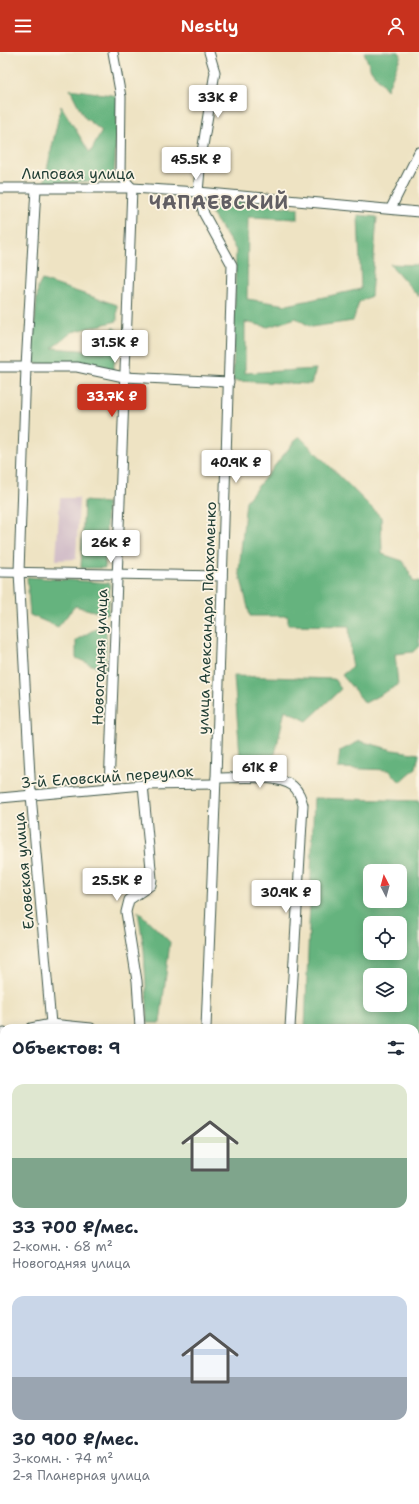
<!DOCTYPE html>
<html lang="ru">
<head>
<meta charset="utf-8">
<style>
	body { margin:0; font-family:"Shantell Sans",sans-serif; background:#f6f6f7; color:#1f2937; height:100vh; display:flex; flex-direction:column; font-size:15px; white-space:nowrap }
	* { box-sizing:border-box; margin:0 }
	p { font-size:13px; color:#747a83 }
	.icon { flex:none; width:22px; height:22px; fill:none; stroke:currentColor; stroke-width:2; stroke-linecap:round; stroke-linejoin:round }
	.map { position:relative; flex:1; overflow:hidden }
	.details { position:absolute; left:0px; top:972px; width:419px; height:480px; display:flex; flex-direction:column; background:#fff; border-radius:12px 12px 0 0; box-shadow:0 2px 10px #0003 }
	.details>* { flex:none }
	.needle { width:26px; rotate:354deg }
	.tools { position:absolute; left:363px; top:812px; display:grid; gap:8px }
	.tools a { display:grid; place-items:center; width:44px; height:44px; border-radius:8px; background:#fff; box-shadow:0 2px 10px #0003; font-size:20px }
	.price { position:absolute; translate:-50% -34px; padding:0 9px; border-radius:4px; background:#fff; color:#222; font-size:13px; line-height:26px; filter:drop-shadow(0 1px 2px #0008) }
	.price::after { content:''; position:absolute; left:50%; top:24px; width:12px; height:9px; margin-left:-6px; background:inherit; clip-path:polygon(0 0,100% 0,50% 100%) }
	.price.current { background:#c8321e; color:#fff }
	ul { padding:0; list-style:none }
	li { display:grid; align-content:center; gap:8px; height:212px; padding:0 12px }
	li span { display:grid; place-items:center; height:124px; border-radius:12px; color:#555 }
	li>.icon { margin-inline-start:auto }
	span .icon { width:72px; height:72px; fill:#fffc; stroke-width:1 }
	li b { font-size:17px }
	h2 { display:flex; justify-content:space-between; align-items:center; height:48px; padding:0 12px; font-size:17px }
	header { display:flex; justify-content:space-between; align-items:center; height:52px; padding:0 12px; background:#c8321e; color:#fff; font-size:18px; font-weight:600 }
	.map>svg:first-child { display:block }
</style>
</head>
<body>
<header><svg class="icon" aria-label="menu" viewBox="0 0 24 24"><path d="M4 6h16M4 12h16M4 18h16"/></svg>Nestly<svg class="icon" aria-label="person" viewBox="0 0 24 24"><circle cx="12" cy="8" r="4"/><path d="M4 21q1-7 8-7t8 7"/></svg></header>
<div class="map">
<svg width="419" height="1452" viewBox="0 0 419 1452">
	<rect width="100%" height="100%" fill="#fcf5e5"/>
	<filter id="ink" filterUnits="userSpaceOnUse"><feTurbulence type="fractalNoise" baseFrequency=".025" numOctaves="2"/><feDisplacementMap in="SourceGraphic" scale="8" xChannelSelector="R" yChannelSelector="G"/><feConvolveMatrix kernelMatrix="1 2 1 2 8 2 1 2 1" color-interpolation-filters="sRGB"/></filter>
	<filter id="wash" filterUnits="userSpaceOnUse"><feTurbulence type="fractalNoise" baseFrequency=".012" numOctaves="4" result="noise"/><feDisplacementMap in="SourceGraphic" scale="16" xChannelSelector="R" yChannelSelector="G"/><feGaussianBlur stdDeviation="0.9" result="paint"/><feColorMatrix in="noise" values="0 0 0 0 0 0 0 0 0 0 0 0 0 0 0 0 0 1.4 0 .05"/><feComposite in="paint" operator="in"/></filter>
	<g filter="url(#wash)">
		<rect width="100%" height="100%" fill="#eee3c3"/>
		<!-- industrial -->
		<g fill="#d1bdc8">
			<path d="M60,446H79L76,507L56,508Z"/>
			<rect x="0" y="1124" width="4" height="40"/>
			<path d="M415,1332L419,1333V1452H372V1448H415Z"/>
		</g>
		<!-- forest -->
		<g fill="#65b37e" stroke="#427859" fill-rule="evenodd">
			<path d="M364,0H399L401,3L387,38L371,18Z"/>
			<path d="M70,37L118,44L114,129L44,131L61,54L90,101L102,79L84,65Z"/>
			<path d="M239,150L298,156V167L248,165L247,247L287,253L361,237L358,163L377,165L371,244L359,250L353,269L311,275L296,266L268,275L245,270V321L316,317L311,332L233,329L236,198L208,156Z"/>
			<path d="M390,212L419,213V245Z"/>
			<path d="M42,228L117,253V269L72,280L52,296L105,300L113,275L121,282L113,318L31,311L38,235Z"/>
			<path d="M299,384L381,465L382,502L403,509L414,530L419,529V594L413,600L395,602L398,633L365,651L342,623L352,615L349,574L288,573V564H250L239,519L246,449Z"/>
			<path d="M84,449L107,451L105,516H81Z"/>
			<path d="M27,525L110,531L108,563L75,554L58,575L30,563Z"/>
			<path d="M106,571V619L76,606V588Z"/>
			<path d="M234,624L334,627L341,637L307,669L285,658L275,702L263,708L240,703Z"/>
			<path d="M360,689L393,698L419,702L416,716L400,730L389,718L338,716L340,699Z"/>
			<path d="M314,746L419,749V1077L415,1076V976H305ZM370,819H400V849H370ZM370,871H400V901H370ZM370,923H400V953H370Z"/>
			<path d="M138,859L170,890L160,971H148L144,898Z"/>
			<path d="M0,991H4V1053L0,1046Z"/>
			<path d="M0,1164H4V1330L0,1331Z"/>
			<path d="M415,1220L419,1222V1313L415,1312Z"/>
		</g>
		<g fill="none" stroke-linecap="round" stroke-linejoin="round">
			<!-- stream -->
			<g stroke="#5ec2dc" stroke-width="2">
				<path d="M0,1193L4,1195"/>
				<path d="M415,1258L419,1259"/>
			</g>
		</g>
	</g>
	<g filter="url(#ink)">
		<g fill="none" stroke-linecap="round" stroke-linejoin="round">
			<defs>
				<g id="minor">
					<path d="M0,136H132L198,140L419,160"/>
					<path d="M36,136L26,315L19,520L31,743L51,972"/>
					<path d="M391,156L419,100"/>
					<path d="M0,315H77L124,325L229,330"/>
					<path d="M0,520L222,524"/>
					<path d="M216,726C235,726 278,722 293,734C299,739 301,746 303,753L290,976"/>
					<path d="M109,736L132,136L120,123L121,45L113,0"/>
					<path d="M0,746L143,733L215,732"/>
					<path d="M31,976L51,972L91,976"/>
					<path d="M140,976L137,929L126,860L129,848L151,833L152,827L143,733"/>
					<path d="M206,976L216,726L232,213L204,162L198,140L201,106L215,20L209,0"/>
					<path d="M0,982L4,981"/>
					<path d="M415,1321H419"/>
					<path d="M0,1345L4,1344"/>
				</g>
			</defs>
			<!-- minor casing -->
			<use href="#minor" stroke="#3e5649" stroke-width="11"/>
			<!-- minor -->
			<use href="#minor" stroke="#fff" stroke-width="9"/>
		</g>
	</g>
	<g text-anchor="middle" stroke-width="3.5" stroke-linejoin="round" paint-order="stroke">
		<!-- street labels -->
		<g font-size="15" fill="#1f3d34" stroke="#fcf5e5">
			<text x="78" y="127">Липовая улица</text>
			<text transform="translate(207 566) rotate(-88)" y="5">улица Александра Пархоменко</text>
			<text transform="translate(100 605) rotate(-88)" y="5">Новогодняя улица</text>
			<text transform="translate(107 725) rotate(-4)" y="5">3-й Еловский переулок</text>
			<text transform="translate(24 819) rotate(-95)" y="5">Еловская улица</text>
		</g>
		<!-- district labels -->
		<g font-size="19" font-weight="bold" letter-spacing="1" fill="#615e63" stroke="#fcf5e5">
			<text x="219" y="157">ЧАПАЕВСКИЙ</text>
		</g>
	</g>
</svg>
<div class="tools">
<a><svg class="needle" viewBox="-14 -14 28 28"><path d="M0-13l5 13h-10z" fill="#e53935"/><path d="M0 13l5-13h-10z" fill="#747a83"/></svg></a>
<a><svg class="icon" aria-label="locate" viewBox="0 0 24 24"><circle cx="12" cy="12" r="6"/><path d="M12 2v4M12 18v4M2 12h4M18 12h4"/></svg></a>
<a><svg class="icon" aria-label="layers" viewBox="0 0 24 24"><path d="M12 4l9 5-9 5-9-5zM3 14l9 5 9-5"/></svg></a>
</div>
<b class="price" style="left:218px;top:67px">33K ₽</b>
<b class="price" style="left:196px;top:129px">45.5K ₽</b>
<b class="price" style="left:115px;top:312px">31.5K ₽</b>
<b class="price current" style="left:112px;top:366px">33.7K ₽</b>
<b class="price" style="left:236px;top:432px">40.9K ₽</b>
<b class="price" style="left:111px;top:512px">26K ₽</b>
<b class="price" style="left:260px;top:737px">61K ₽</b>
<b class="price" style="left:117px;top:850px">25.5K ₽</b>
<b class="price" style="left:286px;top:862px">30.9K ₽</b>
<section class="details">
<h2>Объектов: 9<svg class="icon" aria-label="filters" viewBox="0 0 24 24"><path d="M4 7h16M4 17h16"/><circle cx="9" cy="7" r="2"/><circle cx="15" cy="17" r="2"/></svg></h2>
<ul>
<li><span style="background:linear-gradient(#dfe7d0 60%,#7fa58c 0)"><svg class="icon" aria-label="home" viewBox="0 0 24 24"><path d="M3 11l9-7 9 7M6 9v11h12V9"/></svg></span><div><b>33 700 ₽/мес.</b><p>2-комн. · 68 m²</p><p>Новогодняя улица</p></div></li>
<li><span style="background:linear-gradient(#c9d6e8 65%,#9aa5b1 0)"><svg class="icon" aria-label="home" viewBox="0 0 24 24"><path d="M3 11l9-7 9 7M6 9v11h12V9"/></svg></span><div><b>30 900 ₽/мес.</b><p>3-комн. · 74 m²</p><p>2-я Планерная улица</p></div></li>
</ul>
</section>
</div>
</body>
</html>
